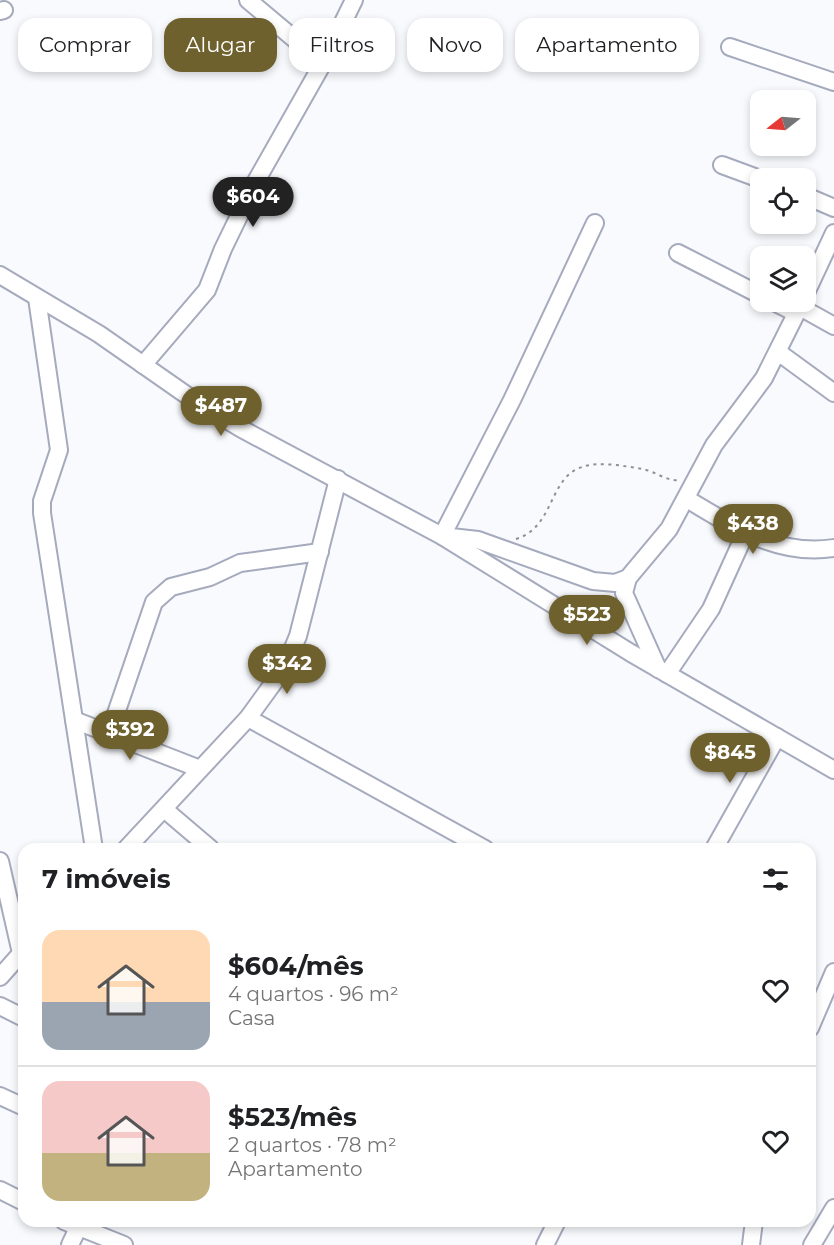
<!DOCTYPE html>
<html lang="pt">
<head>
<meta charset="utf-8">
<style>
	body { margin:0; font-family:Montserrat,sans-serif; background:#f2f2f2; color:#202124; height:100vh; display:flex; flex-direction:column; font-size:22px; white-space:nowrap }
	* { box-sizing:border-box; margin:0 }
	p { font-size:20px; color:#757577 }
	.icon { flex:none; width:33px; height:33px; fill:none; stroke:currentColor; stroke-width:2; stroke-linecap:round; stroke-linejoin:round }
	.map { position:relative; flex:1; overflow:hidden }
	.side { position:absolute; left:18px; top:843px; width:798px; height:384px; display:flex; flex-direction:column; background:#fff; border-radius:18px; box-shadow:0 3px 9px #0003 }
	.side>* { flex:none }
	.hud { position:absolute; left:18px; top:18px; width:798px; height:54px; display:flex; gap:12px }
	.needle { width:39px; rotate:253deg }
	.tools { position:absolute; left:750px; top:90px; display:grid; gap:12px }
	.tools a { display:grid; place-items:center; width:66px; height:66px; border-radius:12px; background:#fff; box-shadow:0 3px 9px #0003; font-size:30px }
	.price { position:absolute; translate:-50% -51px; padding:0 14px; border-radius:21px; background:#6f612e; color:#fff; font-size:20px; line-height:39px; filter:drop-shadow(0 2px 3px #0008) }
	.price::after { content:''; position:absolute; left:50%; top:36px; width:18px; height:14px; margin-left:-9px; background:inherit; clip-path:polygon(0 0,100% 0,50% 100%) }
	.price.current { background:#222; color:#fff }
	ul { padding:0; list-style:none }
	li { display:flex; align-items:center; gap:18px; height:150px; padding:0 24px }
	li+li { border-top:2px solid #e0e0e0 }
	li span { display:grid; place-items:center; flex:none; width:168px; height:120px; border-radius:18px; color:#555 }
	li>.icon { margin-inline-start:auto }
	span .icon { width:72px; height:72px; fill:#fffc; stroke-width:1 }
	li b { font-size:26px }
	h2 { display:flex; justify-content:space-between; align-items:center; height:72px; padding:0 24px; font-size:26px }
	.chip { padding:0 21px; border-radius:18px; background:#fff; box-shadow:0 3px 9px #0003; font-size:21px; line-height:54px }
	.chip.current { background:#6f612e; color:#fff }
	.map>svg:first-child { display:block }
</style>
</head>
<body>
<div class="map">
<svg width="834" height="1245" viewBox="0 0 834 1245">
	<rect width="100%" height="100%" fill="#f9fafe"/>
	<g fill="none" stroke-linecap="round" stroke-linejoin="round">
		<defs>
			<g id="minor">
				<path d="M248,0L323,63"/>
				<path d="M0,11L4,10"/>
				<path d="M730,47L834,82"/>
				<path d="M722,165L760,179"/>
				<path d="M806,196L834,208"/>
				<path d="M595,223L512,400L442,536L478,540L593,581L615,583L628,578L669,529L714,445L764,378L802,302"/>
				<path d="M678,253L760,295"/>
				<path d="M0,275L99,334L195,401L240,428L442,536L631,653L834,770"/>
				<path d="M806,293L834,233"/>
				<path d="M37,298L59,450L42,501V513L94,849"/>
				<path d="M774,302L796,313"/>
				<path d="M800,307L834,326"/>
				<path d="M778,352L834,393"/>
				<path d="M143,365L207,290L223,249L255,183L323,63L354,0"/>
				<path d="M687,499C732,526 778,557 834,548"/>
				<path d="M628,578L624,593L658,669"/>
				<path d="M667,674L711,609L745,534"/>
				<path d="M248,718L485,849"/>
				<path d="M74,720L200,769"/>
				<path d="M109,734L154,602L171,587L210,577L240,563L320,552"/>
				<path d="M164,809L211,849"/>
				<path d="M126,849L248,718L285,667L298,636L338,479"/>
				<path d="M714,849L777,737"/>
				<path d="M0,861L21,953"/>
				<path d="M0,977L24,950"/>
				<path d="M0,1006L24,1018"/>
				<path d="M810,1028L834,972"/>
				<path d="M0,1096L24,1107"/>
				<path d="M0,1190L24,1202"/>
				<path d="M64,1221L124,1245"/>
				<path d="M70,1245L78,1228"/>
				<path d="M545,1245L557,1221"/>
				<path d="M751,1245L754,1221"/>
				<path d="M812,1245L834,1208"/>
			</g>
		</defs>
		<!-- minor casing -->
		<use href="#minor" stroke="#a5aabd" stroke-width="20"/>
		<!-- path -->
		<path stroke="#8f9095" stroke-width="2" stroke-dasharray="3 4.5" stroke-linecap="butt" d="M516,539C555,527 548,478 582,467C598,461 625,466 642,469C655,471 667,482 681,480"/>
		<!-- minor -->
		<use href="#minor" stroke="#fff" stroke-width="16"/>
	</g>
</svg>
<div class="tools">
<a><svg class="needle" viewBox="-14 -14 28 28"><path d="M0-13l5 13h-10z" fill="#e53935"/><path d="M0 13l5-13h-10z" fill="#757577"/></svg></a>
<a><svg class="icon" aria-label="locate" viewBox="0 0 24 24"><circle cx="12" cy="12" r="6"/><path d="M12 2v4M12 18v4M2 12h4M18 12h4"/></svg></a>
<a><svg class="icon" aria-label="layers" viewBox="0 0 24 24"><path d="M12 4l9 5-9 5-9-5zM3 14l9 5 9-5"/></svg></a>
</div>
<b class="price current" style="left:253px;top:228px">$604</b>
<b class="price" style="left:221px;top:437px">$487</b>
<b class="price" style="left:753px;top:555px">$438</b>
<b class="price" style="left:587px;top:646px">$523</b>
<b class="price" style="left:287px;top:695px">$342</b>
<b class="price" style="left:130px;top:761px">$392</b>
<b class="price" style="left:730px;top:784px">$845</b>
<div class="hud">
<a class="chip">Comprar</a>
<a class="chip current">Alugar</a>
<a class="chip">Filtros</a>
<a class="chip">Novo</a>
<a class="chip">Apartamento</a>
</div>
<section class="side">
<h2>7 imóveis<svg class="icon" aria-label="filters" viewBox="0 0 24 24"><path d="M4 7h16M4 17h16"/><circle cx="9" cy="7" r="2"/><circle cx="15" cy="17" r="2"/></svg></h2>
<ul>
<li><span style="background:linear-gradient(#ffd9b3 60%,#9aa5b1 0)"><svg class="icon" aria-label="home" viewBox="0 0 24 24"><path d="M3 11l9-7 9 7M6 9v11h12V9"/></svg></span><div><b>$604/mês</b><p>4 quartos · 96 m²</p><p>Casa</p></div><svg class="icon" aria-label="heart" viewBox="0 0 24 24"><path d="M12 20l-8-8c-3-5 5-10 8-4 3-6 11-1 8 4z"/></svg></li>
<li><span style="background:linear-gradient(#f6c9c9 60%,#c2b280 0)"><svg class="icon" aria-label="home" viewBox="0 0 24 24"><path d="M3 11l9-7 9 7M6 9v11h12V9"/></svg></span><div><b>$523/mês</b><p>2 quartos · 78 m²</p><p>Apartamento</p></div><svg class="icon" aria-label="heart" viewBox="0 0 24 24"><path d="M12 20l-8-8c-3-5 5-10 8-4 3-6 11-1 8 4z"/></svg></li>
</ul>
</section>
</div>
</body>
</html>
